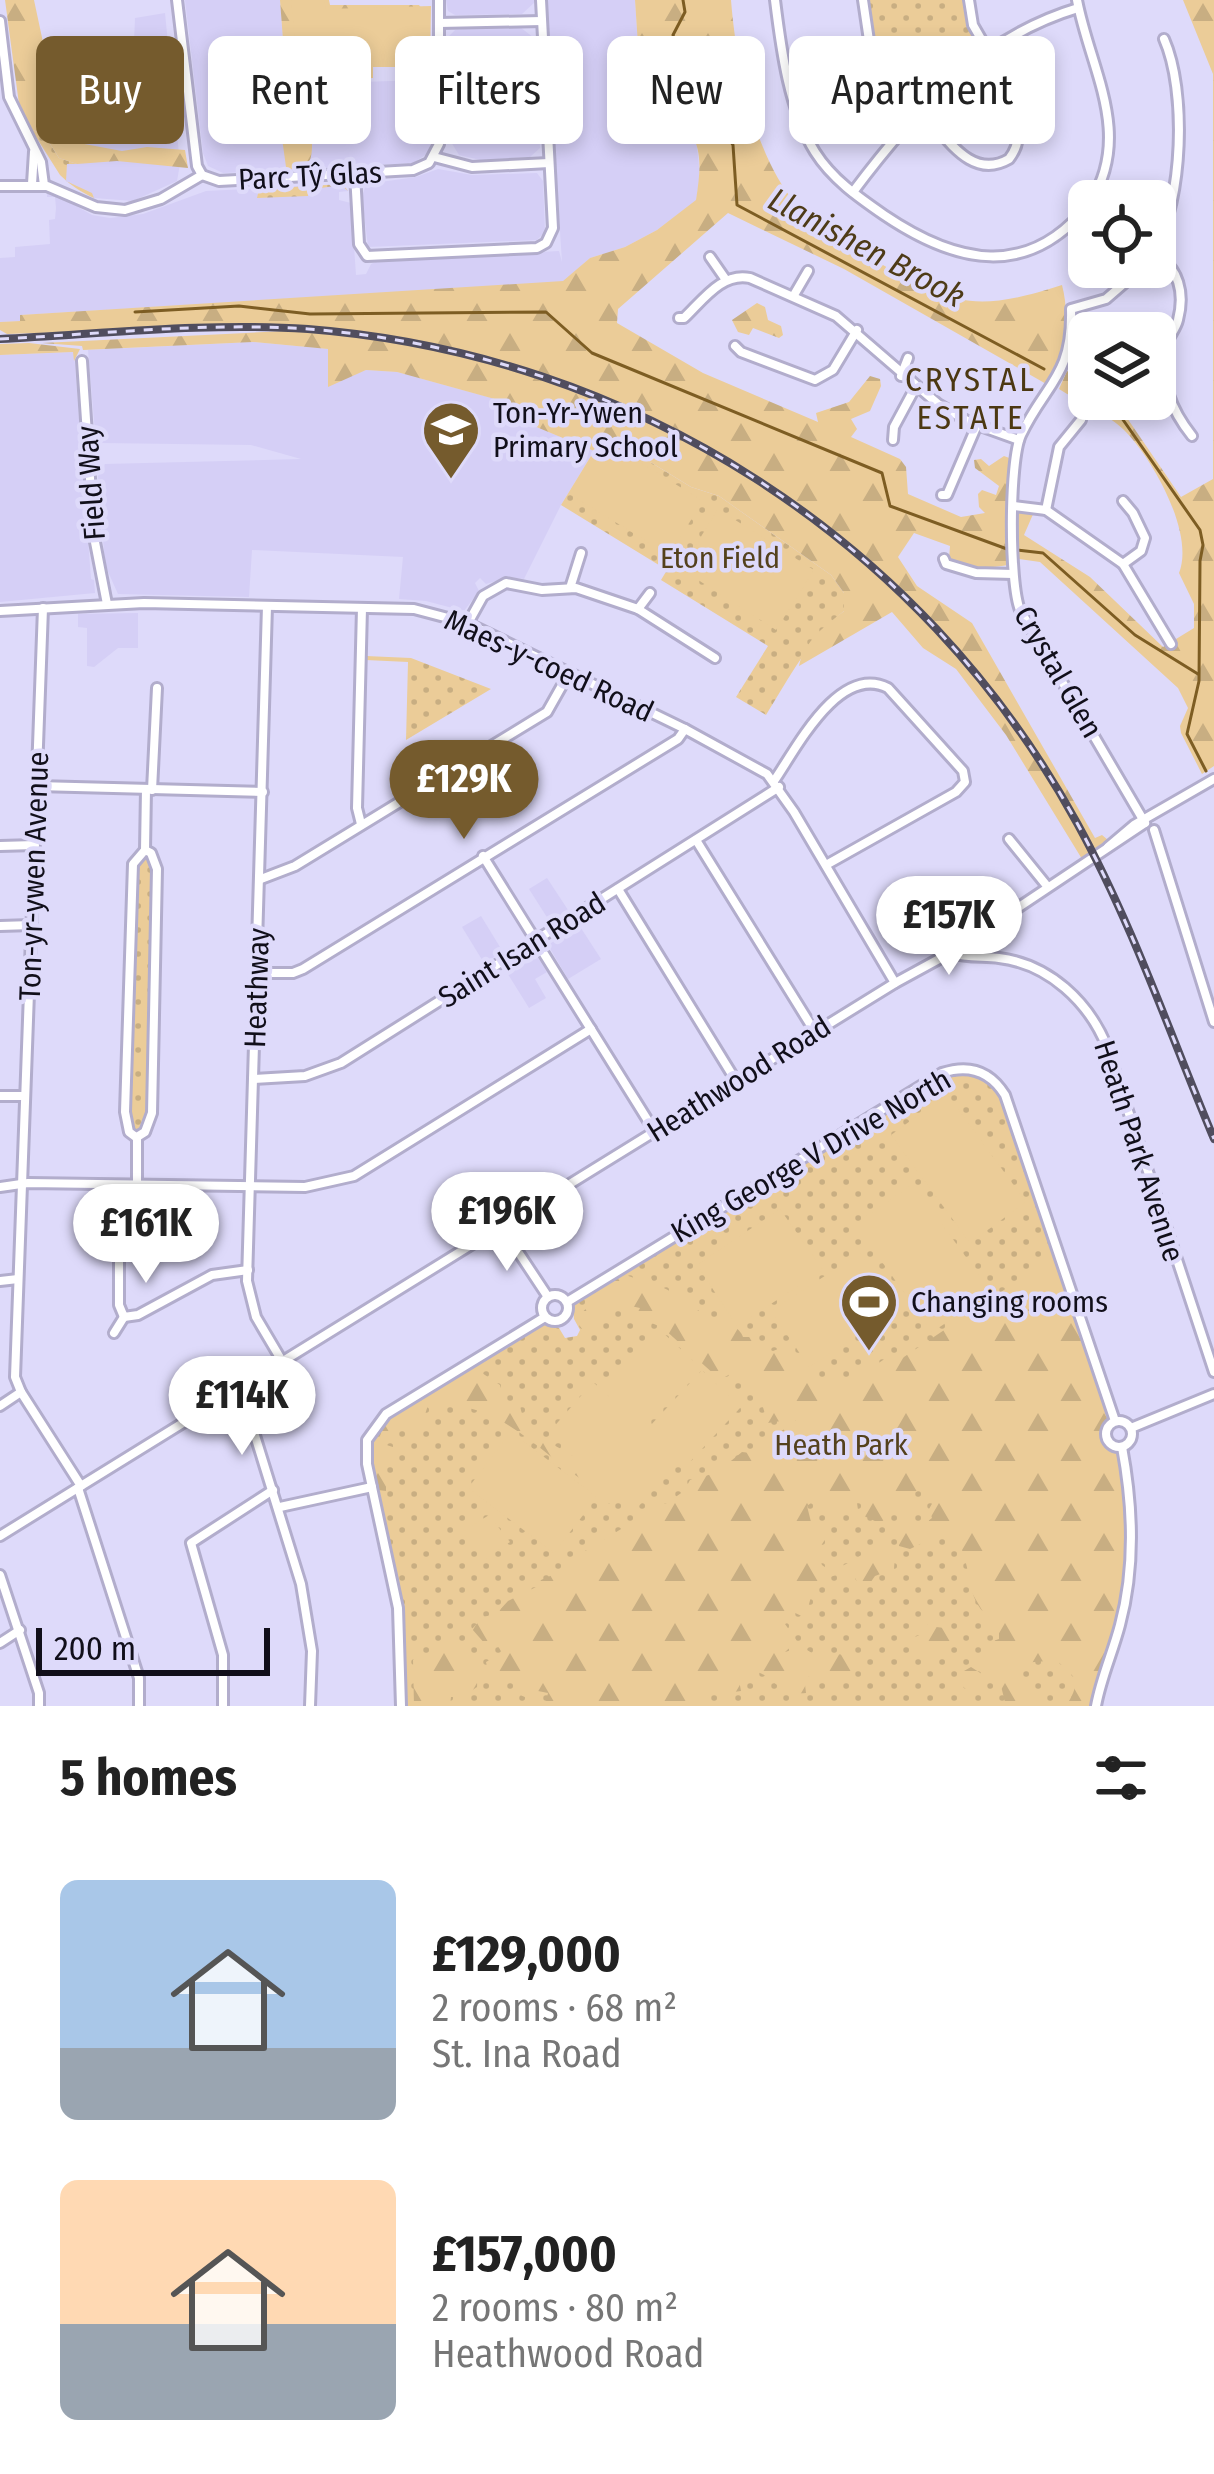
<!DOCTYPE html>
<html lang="en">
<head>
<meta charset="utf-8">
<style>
	body { margin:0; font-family:"Fira Sans Condensed",sans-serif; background:#f2f2f2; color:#222; height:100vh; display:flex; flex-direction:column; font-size:45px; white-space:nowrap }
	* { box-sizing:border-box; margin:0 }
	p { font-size:39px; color:#767676 }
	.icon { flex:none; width:66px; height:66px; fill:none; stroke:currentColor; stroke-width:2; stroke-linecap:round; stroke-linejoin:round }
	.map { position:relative; height:1706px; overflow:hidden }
	.details { display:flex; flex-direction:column; background:#fff; flex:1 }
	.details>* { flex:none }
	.guide { position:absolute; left:36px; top:36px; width:1143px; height:108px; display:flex; gap:24px }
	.controls { position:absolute; left:1068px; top:180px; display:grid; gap:24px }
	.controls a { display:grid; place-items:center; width:108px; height:108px; border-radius:18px; background:#fff; box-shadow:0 6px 18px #0003; font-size:60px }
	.scale { position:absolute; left:36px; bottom:30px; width:234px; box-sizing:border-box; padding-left:12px; border:6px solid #110f1a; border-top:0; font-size:33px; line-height:42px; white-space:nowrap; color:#110f1a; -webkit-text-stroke:9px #dedafa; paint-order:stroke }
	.price { position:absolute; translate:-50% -102px; padding:0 27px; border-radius:42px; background:#fff; color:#222; font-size:39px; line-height:78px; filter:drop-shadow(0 3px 6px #0008) }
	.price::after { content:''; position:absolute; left:50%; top:72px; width:36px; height:27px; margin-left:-18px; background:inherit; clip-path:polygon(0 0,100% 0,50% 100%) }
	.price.active { background:#755b2d; color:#fff }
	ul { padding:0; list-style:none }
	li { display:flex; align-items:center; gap:36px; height:300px; padding:0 60px }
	li span { display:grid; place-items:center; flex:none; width:336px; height:240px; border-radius:18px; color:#555 }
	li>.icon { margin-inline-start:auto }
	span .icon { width:144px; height:144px; fill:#fffc; stroke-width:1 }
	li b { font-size:51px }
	h2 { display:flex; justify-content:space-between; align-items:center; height:144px; padding:0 60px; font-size:51px }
	.pill { padding:0 42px; border-radius:18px; background:#fff; box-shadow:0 6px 18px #0003; font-size:42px; line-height:108px }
	.pill.active { background:#755b2d; color:#fff }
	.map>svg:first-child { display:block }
</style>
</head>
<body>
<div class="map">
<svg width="1214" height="1706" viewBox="0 0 1214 1706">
	<defs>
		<pattern id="grass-dots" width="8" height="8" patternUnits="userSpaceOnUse" patternTransform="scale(3)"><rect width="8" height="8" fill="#ebcc98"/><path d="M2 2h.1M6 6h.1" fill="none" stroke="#c8ae82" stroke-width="1.8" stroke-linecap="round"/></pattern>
		<pattern id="forest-firs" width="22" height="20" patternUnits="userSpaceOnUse" patternTransform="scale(3)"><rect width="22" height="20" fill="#ebcc98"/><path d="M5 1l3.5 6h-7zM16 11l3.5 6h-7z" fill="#c8ae82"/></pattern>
	</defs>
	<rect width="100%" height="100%" fill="#dedafa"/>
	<!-- built -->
	<g fill="#d5cff6">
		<path d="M185,0H280L293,170L223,173L208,166L203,153Z"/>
		<path d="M446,0H535V2L522,14L455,15L448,11Z"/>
		<path d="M545,0H635L642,105H667L696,137L700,176L696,201L657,230L625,247L590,258L563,282L21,315V321L0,322V258L15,257V247L50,244L49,220L55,219L56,208L55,197H47V193L71,203L92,215L110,218L143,214L206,191L343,184L348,191L339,192V200L351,203L356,275L366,274L371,264L378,261L559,251L562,262Z"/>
		<path d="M165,13L180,164L177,181L133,201L94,198L66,181L46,104L43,51L73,47L75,61L121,57V47L116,46L115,41H124L125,46L134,43L135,18Z"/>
		<path d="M520,27L534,38L540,148L530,157L480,160L459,155L448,137L447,38L455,30L471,28Z"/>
		<path d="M361,78L362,82L420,80L430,83L432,142L427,154L413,163L304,169L299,82Z"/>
		<path d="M438,169L472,175L537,173L543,181L545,232L537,240L368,247L362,197L366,184L416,177Z"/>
		<path d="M253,342L328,349L351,375L366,370L397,372L525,407L534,426L594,451L561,505L524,579L509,577L486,584L480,578L475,583L479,591L464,611L426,601L399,599L403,557L252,550L249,597L118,594L105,565L103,539L98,476L105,464L301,459L251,445L101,443L95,432L88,350Z"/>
		<path d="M74,352L91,579L94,580L95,593L0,602V355Z"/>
		<path d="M138,613V648H118L94,667L87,666V628L78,627V614Z"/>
		<path d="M547,878L568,910L550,922L529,889Z"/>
		<path d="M481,916L503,952L484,963L462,927Z"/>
		<path d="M579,925L601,959L568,979L548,945Z"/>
		<path d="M535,953L547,972L535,979L546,998L529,1008L506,971Z"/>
	</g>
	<!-- grass -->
	<g fill="url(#grass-dots)">
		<path d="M866,0H967L979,49L928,89L905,115L900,114L879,84Z"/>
		<path d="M31,129L45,136L59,158L77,164H67L66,181L92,193L94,198C81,192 70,185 60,175Z"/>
		<path d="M343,184L348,191L341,185L308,190V196L257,198L259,189Z"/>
		<path d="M608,436L691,487L719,496L831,575L844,593V611C808,640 791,675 766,715L736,697L768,646L661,580L667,570L561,505L594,451Z"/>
		<path d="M366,656L411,658L491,689L406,740L408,662L366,660Z"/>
		<path d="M147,854L154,865L149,1114L137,1133L127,1119L135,867L139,857Z"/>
		<path d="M959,1071L985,1077L1004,1096L1110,1415L1103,1429L1104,1441L1120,1455C1137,1548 1120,1617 1094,1706H403L400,1610L368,1459L369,1441L388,1415L543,1321L559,1328L565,1338L577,1336L580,1330L574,1319L573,1301L942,1076Z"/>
	</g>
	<!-- forest -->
	<g fill="url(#forest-firs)">
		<path d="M5,0H34L44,47L52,58L44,71L51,92L48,98L79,143L122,151L147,147L185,150L188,168L117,161L77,164L59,158L45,136L31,129L19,104Z"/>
		<path d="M280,0H329L330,5H419L422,9L344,81L306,88C305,116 321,147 305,172L287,174L280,124L287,114V94Z"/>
		<path d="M635,0H731C736,63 754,158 798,206C819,229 848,243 873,259C951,306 975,313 1062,285C1071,320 1064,353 1048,385L844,269L728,213L618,309L617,323L703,373L818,422L816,413L849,402L870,376L880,379L881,386L870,411L851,419L857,429L851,437L900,459L906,467L908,494L961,517L985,513L979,507L978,494L982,490L996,495L999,486L975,468L974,460L981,459L989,466L1004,456L1012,459V473L1008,477H1011L1008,565C986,569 970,569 949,559L950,546L914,533L898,557L917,586L972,623L1095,838L1102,835L1108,840V845L1082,859L1006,735L956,669L923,648L892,612L799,666C804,641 826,625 844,611V593L831,575L719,496L691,487L608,436L594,451L534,426L524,407L397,372L366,370L328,387V349L253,342L83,350L82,346L42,343L285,331L276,326L7,334L0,330V322L20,321V315L563,281L590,258L625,247L657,230L696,200C703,155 702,136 667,105L642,106Z"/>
		<path d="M1183,0H1214V766L1202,774L1181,733L1180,726L1188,708L1178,688L1040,562L1019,559L1018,510L1034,512L1024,535L1090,577L1163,647L1194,628V604L1179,573C1195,533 1152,457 1123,429C1105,412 1079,402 1059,389L1067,371L1089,383V399H1116L1134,409L1125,415L1181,497L1213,479V74Z"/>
		<path d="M757,303L765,307L768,320L781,326L783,335L779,338L753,328L749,335L738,332L732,320Z"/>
		<path d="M29,343L80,349L74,361L73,352L0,355V344Z"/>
		<path d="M1050,1259L1057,1261L1090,1361H1095L1096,1378L1104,1385L1101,1391L1108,1416L1101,1440L1114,1451L1126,1484L1130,1517L1124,1559L1130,1583L1117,1601L1121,1609L1112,1629L1093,1706H1066C1086,1674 1070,1677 1052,1655L1047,1661L1022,1663L1023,1676L1042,1706H1006L998,1674L982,1666V1659L990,1652L993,1641L999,1639V1625C965,1603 974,1583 962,1550L948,1547L945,1537H935L910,1549L899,1546L897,1527L924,1524L932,1518L929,1509L933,1502L927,1485L911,1495L916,1514L910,1521L889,1508L886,1519L879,1523L864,1516L863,1495L856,1496L858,1510C844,1519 824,1509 811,1503L807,1506L811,1522L824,1528L826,1538L817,1552L822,1565L829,1570C859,1564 866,1540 895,1555L894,1569L875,1576L868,1586L858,1583L851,1571C814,1580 813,1585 806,1618L793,1612L792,1620L785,1624L797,1641L785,1652L802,1647L822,1659L836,1654L857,1656V1668L839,1682L804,1676L806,1693C774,1697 771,1666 745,1672L739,1680L741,1691L726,1693L716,1681L708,1683L707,1706H568L566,1696L559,1706L546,1701L548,1693L538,1691L529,1698C515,1695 515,1688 511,1677L505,1683L490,1681L486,1662L502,1653L498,1646L486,1645L472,1629L483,1617L496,1614L508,1601L538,1586L541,1580L575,1565L585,1551L631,1523L640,1510L667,1503L684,1491L690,1480L716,1473L742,1452L751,1453L764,1445L767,1432L779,1433L796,1420L795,1413L786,1414L781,1421L768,1423L761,1401L736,1371L721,1379L716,1376L663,1328L636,1316L640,1308C605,1300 605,1310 583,1330L575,1320L620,1273L637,1279L650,1276L654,1284C668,1288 698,1308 708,1319C722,1317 740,1327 743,1337H758L763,1347L773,1351L778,1349L800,1369L814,1371L815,1378L825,1383L839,1378L852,1381L886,1358L895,1363Z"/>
		<path d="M479,1361L482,1373L500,1385L504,1400L520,1404C523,1440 570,1447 590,1469C599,1478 599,1482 613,1487L618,1499L613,1504L602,1503L594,1487C557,1466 526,1430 485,1413C468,1406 447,1405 429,1402L421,1427L403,1423L391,1439L380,1436C391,1401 449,1379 479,1361Z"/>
		<path d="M377,1442L396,1448L398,1455L386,1465V1491L378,1490L372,1478L371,1446Z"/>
		<path d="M928,1619L936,1627L945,1628L953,1640L948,1648L934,1646L935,1658L928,1653L922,1658L911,1650L915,1637L926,1632Z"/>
		<path d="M451,1642L463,1644L478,1668L477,1687L462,1697H451L450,1706H414L413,1660L418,1654L429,1658Z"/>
		<path d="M971,1667L985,1676L988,1691C974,1694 960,1691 957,1675Z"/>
	</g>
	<!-- pitch -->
	<g fill="#ebcc98">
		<path d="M291,0H324L326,9L431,6L430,62L422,67H373V78L299,82Z"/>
		<path d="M605,441L703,501L669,555L571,495Z"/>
		<path d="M718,509L814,570L776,630L681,569Z"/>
		<path d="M947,1094L1026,1202L970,1243L891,1135Z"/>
		<path d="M913,1184L992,1293L932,1332L855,1224Z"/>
		<path d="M780,1209L823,1270L737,1326L697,1265Z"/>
		<path d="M860,1253L899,1308L809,1367L771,1311Z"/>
		<path d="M659,1329L699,1366L645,1424L605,1387Z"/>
		<path d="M702,1370L741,1407L689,1463L649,1427Z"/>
		<path d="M593,1382L681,1460L638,1507L551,1430Z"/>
		<path d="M511,1432L597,1497L554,1553L468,1488Z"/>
		<path d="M489,1515L510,1542L483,1561L462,1532Z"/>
	</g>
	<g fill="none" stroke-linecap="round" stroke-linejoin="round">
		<!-- stream -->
		<g stroke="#7d5d23" stroke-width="3">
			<path d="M683,0L685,12L673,35L687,77L733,145L737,205L1044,369"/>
			<path d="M135,312L239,306L310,314L546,312L592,353L882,473L890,506L1007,549"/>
			<path d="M1070,383L1089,393"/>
			<path d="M1099,399L1119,414L1200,530L1203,545L1200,561L1199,681L1187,734L1206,771"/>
			<path d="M1017,550L1043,553L1135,635L1198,674"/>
		</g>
		<defs>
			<g id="minor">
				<path d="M177,0L197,166L202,175L219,181L413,170L429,163L439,144V0"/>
				<path d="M775,0C781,49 789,110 815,152C832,179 858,197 884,215C955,263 1028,281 1089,204"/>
				<path d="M863,0L875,81L905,125"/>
				<path d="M969,0L973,25L988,51"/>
				<path d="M1077,0C1090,69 1133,133 1091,201"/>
				<path d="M0,21L9,97L41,162L44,185"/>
				<path d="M439,23L542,21"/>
				<path d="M919,109C945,133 969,182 1009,159C1037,123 992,91 969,64"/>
				<path d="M434,157L472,167L549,163"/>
				<path d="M355,174L359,244L367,256L537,248L546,243L553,228L541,0"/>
				<path d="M32,184L34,152"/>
				<path d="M0,186H47L96,207L125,210L161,199L202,175"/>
				<path d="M853,192C913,112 978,38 1078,8"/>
				<path d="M1155,249C1183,200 1187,91 1164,39"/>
				<path d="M1155,254C1179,268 1185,293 1178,320C1176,329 1168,337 1166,346C1158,379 1172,411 1192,436"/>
				<path d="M710,257L726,280"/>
				<path d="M1143,267L1106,299L1071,309C1073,376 1045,384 1021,435C1009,461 1009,583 1020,610L1145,823"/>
				<path d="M794,295L808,271"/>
				<path d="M679,318H684C703,300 722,272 750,278L836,316L938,404L969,422L1019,440"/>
				<path d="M735,346L741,352L815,380L833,370L857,330"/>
				<path d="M82,361L94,537L107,604"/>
				<path d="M901,376L908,358"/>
				<path d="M893,440L894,427L915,388"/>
				<path d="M942,495H947L977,425"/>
				<path d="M1014,506L1046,510L1123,564L1141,551L1145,538L1133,513L1123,501"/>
				<path d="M1046,510L1059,447L1081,420"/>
				<path d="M944,559L946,564L976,573L1013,574"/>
				<path d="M1123,564L1171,644"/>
				<path d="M570,588L581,553"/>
				<path d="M267,606L247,1281L256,1317L282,1361"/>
				<path d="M43,608L15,1377L21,1392L81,1486"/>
				<path d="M638,609L650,593"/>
				<path d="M0,611L144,603L414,609L467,623L685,729L767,774L794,812L895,983"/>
				<path d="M468,623L483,596L506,583L542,590L576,588L638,609L715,658"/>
				<path d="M774,781C796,749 839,663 888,688L963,771L965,782L956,792L826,865"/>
				<path d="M37,786L263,792"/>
				<path d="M152,790L157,688"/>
				<path d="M361,824L357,808L362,608"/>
				<path d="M1154,830L1214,1022"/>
				<path d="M1009,839L1047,886"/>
				<path d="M696,840L815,1032"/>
				<path d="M0,846L35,845"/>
				<path d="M1108,847L1134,825L1214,779"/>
				<path d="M483,856L655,1132"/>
				<path d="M261,879L295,866L547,712L569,673"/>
				<path d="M618,889L736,1081"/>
				<path d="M0,926L32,925"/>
				<path d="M951,953C967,958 983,956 999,958C1049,964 1089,1002 1107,1047L1214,1372"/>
				<path d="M257,973H293L303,969L678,739L685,729"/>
				<path d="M253,1079L305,1076L341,1063L779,787"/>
				<path d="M0,1096H25"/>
				<path d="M137,1137L145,1132L152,1113L157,869L151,853L145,850"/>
				<path d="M119,1185V1305L124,1317L138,1315L212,1275L248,1270"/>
				<path d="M137,1185V1138L129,1132L125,1112L133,864L145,850L146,789"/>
				<path d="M0,1187L28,1183L305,1187L354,1176L591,1029"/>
				<path d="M501,1226L548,1297"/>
				<path d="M0,1281L18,1279"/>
				<circle cx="555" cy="1308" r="13"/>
				<path d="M567,1302L942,1073C969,1064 990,1071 1005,1095L1115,1421"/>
				<path d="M114,1333L124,1317"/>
				<path d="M240,1387L301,1584L312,1651L310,1706"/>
				<path d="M0,1406L21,1392"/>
				<circle cx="1119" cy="1434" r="13"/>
				<path d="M1131,1428L1214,1394"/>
				<path d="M78,1488L139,1678V1706"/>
				<path d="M280,1507L372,1487"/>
				<path d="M0,1536L895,983L950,953L1145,823"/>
				<path d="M0,1575L39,1693V1706"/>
				<path d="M0,1643L20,1630"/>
				<path d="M223,1706V1655L191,1543L273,1490"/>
				<path d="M401,1706L398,1608L367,1464V1440L386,1414L545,1317"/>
				<path d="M1096,1706C1101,1678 1113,1652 1120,1625C1136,1566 1133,1506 1122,1447"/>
			</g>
		</defs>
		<!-- minor casing -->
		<use href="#minor" stroke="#b2adcc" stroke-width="14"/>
		<!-- minor -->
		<use href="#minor" stroke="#fff" stroke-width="8"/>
		<defs>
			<path id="rail" d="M0,339C102,334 206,322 308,329C631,354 921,538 1077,823C1132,923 1170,1034 1214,1139"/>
		</defs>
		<!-- rail casing -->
		<use href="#rail" stroke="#504d5e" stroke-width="8"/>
		<!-- rail -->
		<use href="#rail" stroke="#dedafa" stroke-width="3" stroke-dasharray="9" stroke-linecap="butt"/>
	</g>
	<!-- icons -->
	<defs>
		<symbol id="school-pin" viewBox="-11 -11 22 30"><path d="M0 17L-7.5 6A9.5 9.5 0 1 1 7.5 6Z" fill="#755b2d" stroke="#dedafa"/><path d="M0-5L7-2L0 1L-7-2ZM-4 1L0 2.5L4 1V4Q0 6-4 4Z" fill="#fff"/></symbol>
		<symbol id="stadium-pin" viewBox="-11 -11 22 30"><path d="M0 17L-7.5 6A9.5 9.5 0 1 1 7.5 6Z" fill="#755b2d" stroke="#dedafa"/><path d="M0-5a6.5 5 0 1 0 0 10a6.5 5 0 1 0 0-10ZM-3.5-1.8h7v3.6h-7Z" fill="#fff"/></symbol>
	</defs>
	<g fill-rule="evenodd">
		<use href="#school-pin" x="418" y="397" width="66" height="90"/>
		<use href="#stadium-pin" x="836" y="1269" width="66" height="90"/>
	</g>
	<g text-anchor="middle" stroke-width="9" stroke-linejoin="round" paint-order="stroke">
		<!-- street labels -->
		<g font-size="30" fill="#110f1a" stroke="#dedafa">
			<text transform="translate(310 176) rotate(-3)" y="10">Parc Tŷ Glas</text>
			<text transform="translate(91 483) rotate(-94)" y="10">Field Way</text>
			<text transform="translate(549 666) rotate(25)" y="10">Maes-y-coed Road</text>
			<text transform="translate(1058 672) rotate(60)" y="10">Crystal Glen</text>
			<text transform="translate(34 876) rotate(-88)" y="10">Ton-yr-ywen Avenue</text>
			<text transform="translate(522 950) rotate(-32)" y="10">Saint Isan Road</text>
			<text transform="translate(257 988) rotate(-88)" y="10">Heathway</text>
			<text transform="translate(739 1079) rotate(-32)" y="10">Heathwood Road</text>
			<text transform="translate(1139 1151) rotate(72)" y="10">Heath Park Avenue</text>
			<text transform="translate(811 1156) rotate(-30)" y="10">King George V Drive North</text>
		</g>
		<!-- poi labels -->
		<g font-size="30" fill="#110f1a" stroke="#dedafa" text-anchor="start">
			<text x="493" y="423">Ton-Yr-Ywen<tspan x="493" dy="34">Primary School</tspan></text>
			<text x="911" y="1312">Changing rooms</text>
		</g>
		<!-- park labels -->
		<g font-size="30" fill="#54411d" stroke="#dedafa">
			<text x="720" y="568">Eton Field</text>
			<text x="841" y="1455">Heath Park</text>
		</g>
		<!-- water labels -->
		<g font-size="33" font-style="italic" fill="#4e3b17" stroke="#dedafa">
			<text transform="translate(867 247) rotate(28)" y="12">Llanishen Brook</text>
		</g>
		<!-- neighbourhood labels -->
		<g font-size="33" letter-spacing="3" fill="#4c3812" stroke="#dedafa">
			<text x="971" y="391">CRYSTAL<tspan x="971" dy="38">ESTATE</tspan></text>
		</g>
	</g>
</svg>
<div class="controls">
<a><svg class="icon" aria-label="locate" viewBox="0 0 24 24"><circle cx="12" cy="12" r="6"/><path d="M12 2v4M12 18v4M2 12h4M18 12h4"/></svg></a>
<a><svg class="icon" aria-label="layers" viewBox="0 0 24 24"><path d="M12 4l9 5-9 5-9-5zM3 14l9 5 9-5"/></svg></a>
</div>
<div class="scale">200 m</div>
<b class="price active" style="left:464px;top:842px">£129K</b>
<b class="price" style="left:949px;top:978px">£157K</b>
<b class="price" style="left:507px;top:1274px">£196K</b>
<b class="price" style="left:146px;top:1286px">£161K</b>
<b class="price" style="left:242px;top:1458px">£114K</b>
<div class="guide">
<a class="pill active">Buy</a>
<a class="pill">Rent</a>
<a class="pill">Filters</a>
<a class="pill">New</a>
<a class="pill">Apartment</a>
</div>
</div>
<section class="details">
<h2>5 homes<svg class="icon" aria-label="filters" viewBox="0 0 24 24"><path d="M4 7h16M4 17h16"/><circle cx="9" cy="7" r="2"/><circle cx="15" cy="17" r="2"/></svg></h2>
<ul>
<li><span style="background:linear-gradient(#a9c7e8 70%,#9aa5b1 0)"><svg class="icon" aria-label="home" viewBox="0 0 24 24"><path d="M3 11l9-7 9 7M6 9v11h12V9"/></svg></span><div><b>£129,000</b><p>2 rooms · 68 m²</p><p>St. Ina Road</p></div></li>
<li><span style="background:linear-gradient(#ffd9b3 60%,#9aa5b1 0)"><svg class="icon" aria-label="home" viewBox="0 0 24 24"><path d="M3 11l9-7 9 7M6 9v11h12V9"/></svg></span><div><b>£157,000</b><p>2 rooms · 80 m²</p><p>Heathwood Road</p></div></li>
</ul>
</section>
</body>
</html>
